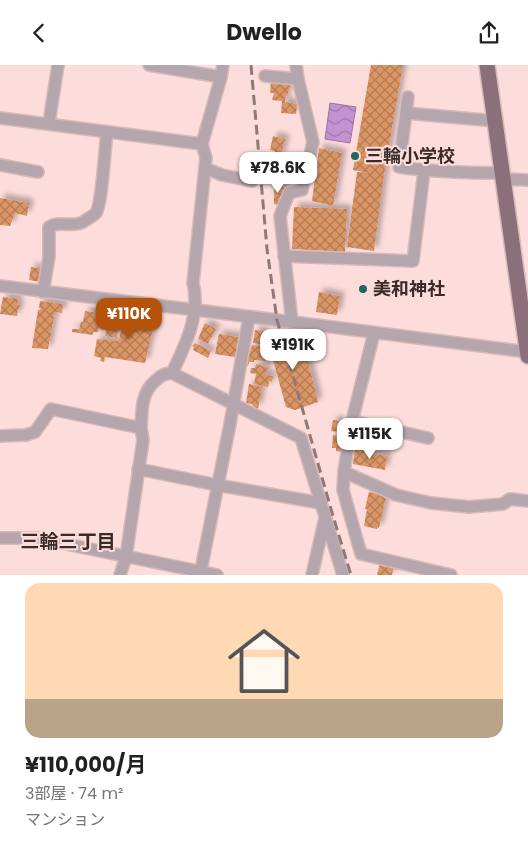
<!DOCTYPE html>
<html lang="ja">
<head>
<meta charset="utf-8">
<style>
	body { margin:0; font-family:Poppins,"Noto Sans JP",sans-serif; background:#f6f6f6; color:#202124; height:100vh; display:flex; flex-direction:column; font-size:19px; white-space:nowrap }
	* { box-sizing:border-box; margin:0 }
	p { font-size:16px; color:#757577 }
	.icon { flex:none; width:28px; height:28px; fill:none; stroke:currentColor; stroke-width:2; stroke-linecap:round; stroke-linejoin:round }
	.map { position:relative; height:510px; overflow:hidden }
	.drawer { display:flex; flex-direction:column; background:#fff; flex:1 }
	.drawer>* { flex:none }
	.price { position:absolute; translate:-50% -42px; padding:0 11px; border-radius:10px; background:#fff; color:#222; font-size:16px; line-height:32px; filter:drop-shadow(0 1px 2px #0008) }
	.price::after { content:''; position:absolute; left:50%; top:30px; width:15px; height:11px; margin-left:-8px; background:inherit; clip-path:polygon(0 0,100% 0,50% 100%) }
	.price.on { background:#b45309; color:#fff }
	ul { padding:0; list-style:none }
	li { display:grid; align-content:center; gap:10px; height:265px; padding:0 25px }
	li span { display:grid; place-items:center; height:155px; border-radius:15px; color:#555 }
	li>.icon { margin-inline-start:auto }
	span .icon { width:90px; height:90px; fill:#fffc; stroke-width:1 }
	li b { font-size:21px }
	header { display:flex; justify-content:space-between; align-items:center; height:65px; padding:0 25px; background:#fff; font-size:22px; font-weight:700 }
	.map>svg:first-child { display:block }
</style>
</head>
<body>
<header><svg class="icon" aria-label="back" viewBox="0 0 24 24"><path d="M15 5l-7 7 7 7"/></svg>Dwello<svg class="icon" aria-label="share" viewBox="0 0 24 24"><path d="M12 15V3M7 8l5-5 5 5M5 13v7h14v-7"/></svg></header>
<div class="map">
<svg width="528" height="510" viewBox="0 0 528 510">
	<defs>
		<pattern id="water-waves" width="16" height="10" patternUnits="userSpaceOnUse" patternTransform="scale(1.25)"><rect width="16" height="10" fill="#c292d3"/><path d="M0 5q4-4 8 0t8 0" fill="none" stroke="#9f77ab"/></pattern>
		<pattern id="building-cross-hatch" width="8" height="8" patternUnits="userSpaceOnUse" patternTransform="scale(1.25)"><rect width="8" height="8" fill="#dc9666"/><path d="M0 0l8 8M0 8l8-8" fill="none" stroke="#b37b54"/></pattern>
		<filter id="shadow"><feDropShadow dx="4.5" dy="-4.5" stdDeviation="2.5" flood-color="#0004"/></filter>
	</defs>
	<rect width="100%" height="100%" fill="#fddddb"/>
	<!-- water -->
	<path fill="url(#water-waves)" stroke="#9973a0" d="M330,38L356,42L350,78L325,74Z"/>
	<!-- building -->
	<g fill="url(#building-cross-hatch)" filter="url(#shadow)">
		<path d="M371,0H403L384,110L374,186L347,182L357,107L370,108L353,105Z"/>
		<path d="M271,17L290,20L288,29L286,30L285,37L297,39L296,49L281,48L282,36L272,35L274,28H270Z"/>
		<path d="M273,71L285,74L281,92L273,90L275,86L270,85Z"/>
		<path d="M319,83L342,88L333,141L312,136Z"/>
		<path d="M276,120L285,123L278,140L274,139V127Z"/>
		<path d="M0,133L29,138L27,151L15,148L10,161L0,160Z"/>
		<path d="M294,142L347,144L345,187L292,184Z"/>
		<path d="M31,202L43,204L41,217L29,215Z"/>
		<path d="M319,227L340,231L337,250L316,247Z"/>
		<path d="M3,232L19,234L17,240H20L19,244H18L17,251L0,249Z"/>
		<path d="M40,236L63,239L62,248L55,247L48,284L32,283L38,245H40L41,243H39Z"/>
		<path d="M109,245L119,246L117,273L105,271L107,263L102,262L104,250H106L107,248H108Z"/>
		<path d="M85,246L100,248L98,267H93V270L72,267V264H79L81,257H83Z"/>
		<path d="M134,248L156,251L145,298L105,292L104,297L100,296L101,293L94,291L97,274L119,276L124,249L133,250Z"/>
		<path d="M205,258L216,264L208,279L198,274Z"/>
		<path d="M255,265L264,266L263,274H265L264,280L253,278Z"/>
		<path d="M219,269L239,272L235,292L215,289Z"/>
		<path d="M273,269L302,272L318,337L295,345L286,342L271,288Z"/>
		<path d="M195,278L211,286L208,293L193,285L194,282L192,281Z"/>
		<path d="M252,280L267,282L265,296L254,295V297H249L248,301L246,300Z"/>
		<path d="M256,299L267,302L266,310L273,311L272,317L269,316L268,322L254,319L256,309L250,308L251,303H255Z"/>
		<path d="M249,319L262,322L258,344L254,343L252,339L246,338Z"/>
		<path d="M333,355L341,356L339,367L331,366Z"/>
		<path d="M333,370L346,372L343,387L336,386V383H332Z"/>
		<path d="M355,383L365,385V387L387,391L385,405L353,399Z"/>
		<path d="M369,427L382,430L386,432L379,463L377,462V464L364,461L367,444H365Z"/>
		<path d="M380,498L394,500L392,510H377Z"/>
	</g>
	<g fill="none" stroke-linecap="round" stroke-linejoin="round">
		<defs>
			<g id="minor">
				<path d="M149,0L221,12"/>
				<path d="M265,11L298,14"/>
				<path d="M408,32L406,48L495,56"/>
				<path d="M406,48L399,102C434,107 468,108 502,108"/>
				<path d="M0,53L202,79"/>
				<path d="M49,58L58,0"/>
				<path d="M0,100L38,107"/>
				<path d="M205,103L222,110L252,116"/>
				<path d="M503,114L528,115"/>
				<path d="M284,191L413,196L424,106"/>
				<path d="M0,221L277,255L528,287"/>
				<path d="M43,227L49,192V162C59,155 72,163 83,157C86,155 93,151 96,148C102,139 105,81 107,67"/>
				<path d="M292,257L280,151L289,128L302,125L313,77L298,14L296,0"/>
				<path d="M374,268L352,356L344,407L396,430L431,438L469,442L503,439L510,434L528,436"/>
				<path d="M172,308C185,281 201,249 193,218L206,93L202,79L221,12L223,0"/>
				<path d="M352,356L428,373"/>
				<path d="M141,363C142,346 141,329 154,317C161,311 162,309 172,308L301,373L343,510"/>
				<path d="M0,371L26,370L35,367L51,344L141,363L143,375L126,492L120,510"/>
				<path d="M138,404L217,420L321,438"/>
				<path d="M344,407L343,425L361,489L451,510"/>
				<path d="M0,473H37L217,510"/>
				<path d="M200,510L230,359L249,252"/>
				<path d="M312,510L325,453"/>
			</g>
			<path id="major" d="M487,0L528,291"/>
		</defs>
		<!-- minor casing -->
		<use href="#minor" stroke="#d6b9b8" stroke-width="14"/>
		<!-- major casing -->
		<use href="#major" stroke="#d6b9b8" stroke-width="18"/>
		<!-- minor -->
		<use href="#minor" stroke="#b5a5ac" stroke-width="11"/>
		<!-- major -->
		<use href="#major" stroke="#8b707c" stroke-width="15"/>
		<!-- rail -->
		<path stroke="#8f7978" stroke-width="3" stroke-dasharray="10 5" stroke-linecap="butt" d="M251,0L267,184L277,255L333,451L351,510"/>
	</g>
	<!-- markers -->
	<g fill="#1f6860" stroke="#fddddb" stroke-width="2">
		<circle cx="355" cy="91" r="5"/>
		<circle cx="363" cy="224" r="5"/>
	</g>
	<g text-anchor="middle" stroke-width="4" stroke-linejoin="round" paint-order="stroke">
		<!-- poi labels -->
		<g font-size="18" font-weight="bold" fill="#3a2b2a" stroke="#fddddb" text-anchor="start">
			<text x="365" y="97">三輪小学校</text>
			<text x="373" y="230">美和神社</text>
		</g>
		<!-- neighbourhood labels -->
		<g font-size="19" font-weight="bold" fill="#3a2b2a" stroke="#fddddb">
			<text x="68" y="483">三輪三丁目</text>
		</g>
	</g>
</svg>
<b class="price" style="left:278px;top:129px">¥78.6K</b>
<b class="price on" style="left:129px;top:275px">¥110K</b>
<b class="price" style="left:293px;top:306px">¥191K</b>
<b class="price" style="left:370px;top:395px">¥115K</b>
</div>
<section class="drawer">
<ul>
<li><span style="background:linear-gradient(#ffd9b3 75%,#b9a48a 0)"><svg class="icon" aria-label="home" viewBox="0 0 24 24"><path d="M3 11l9-7 9 7M6 9v11h12V9"/></svg></span><div><b>¥110,000/月</b><p>3部屋 · 74 m²</p><p>マンション</p></div></li>
</ul>
</section>
</body>
</html>
